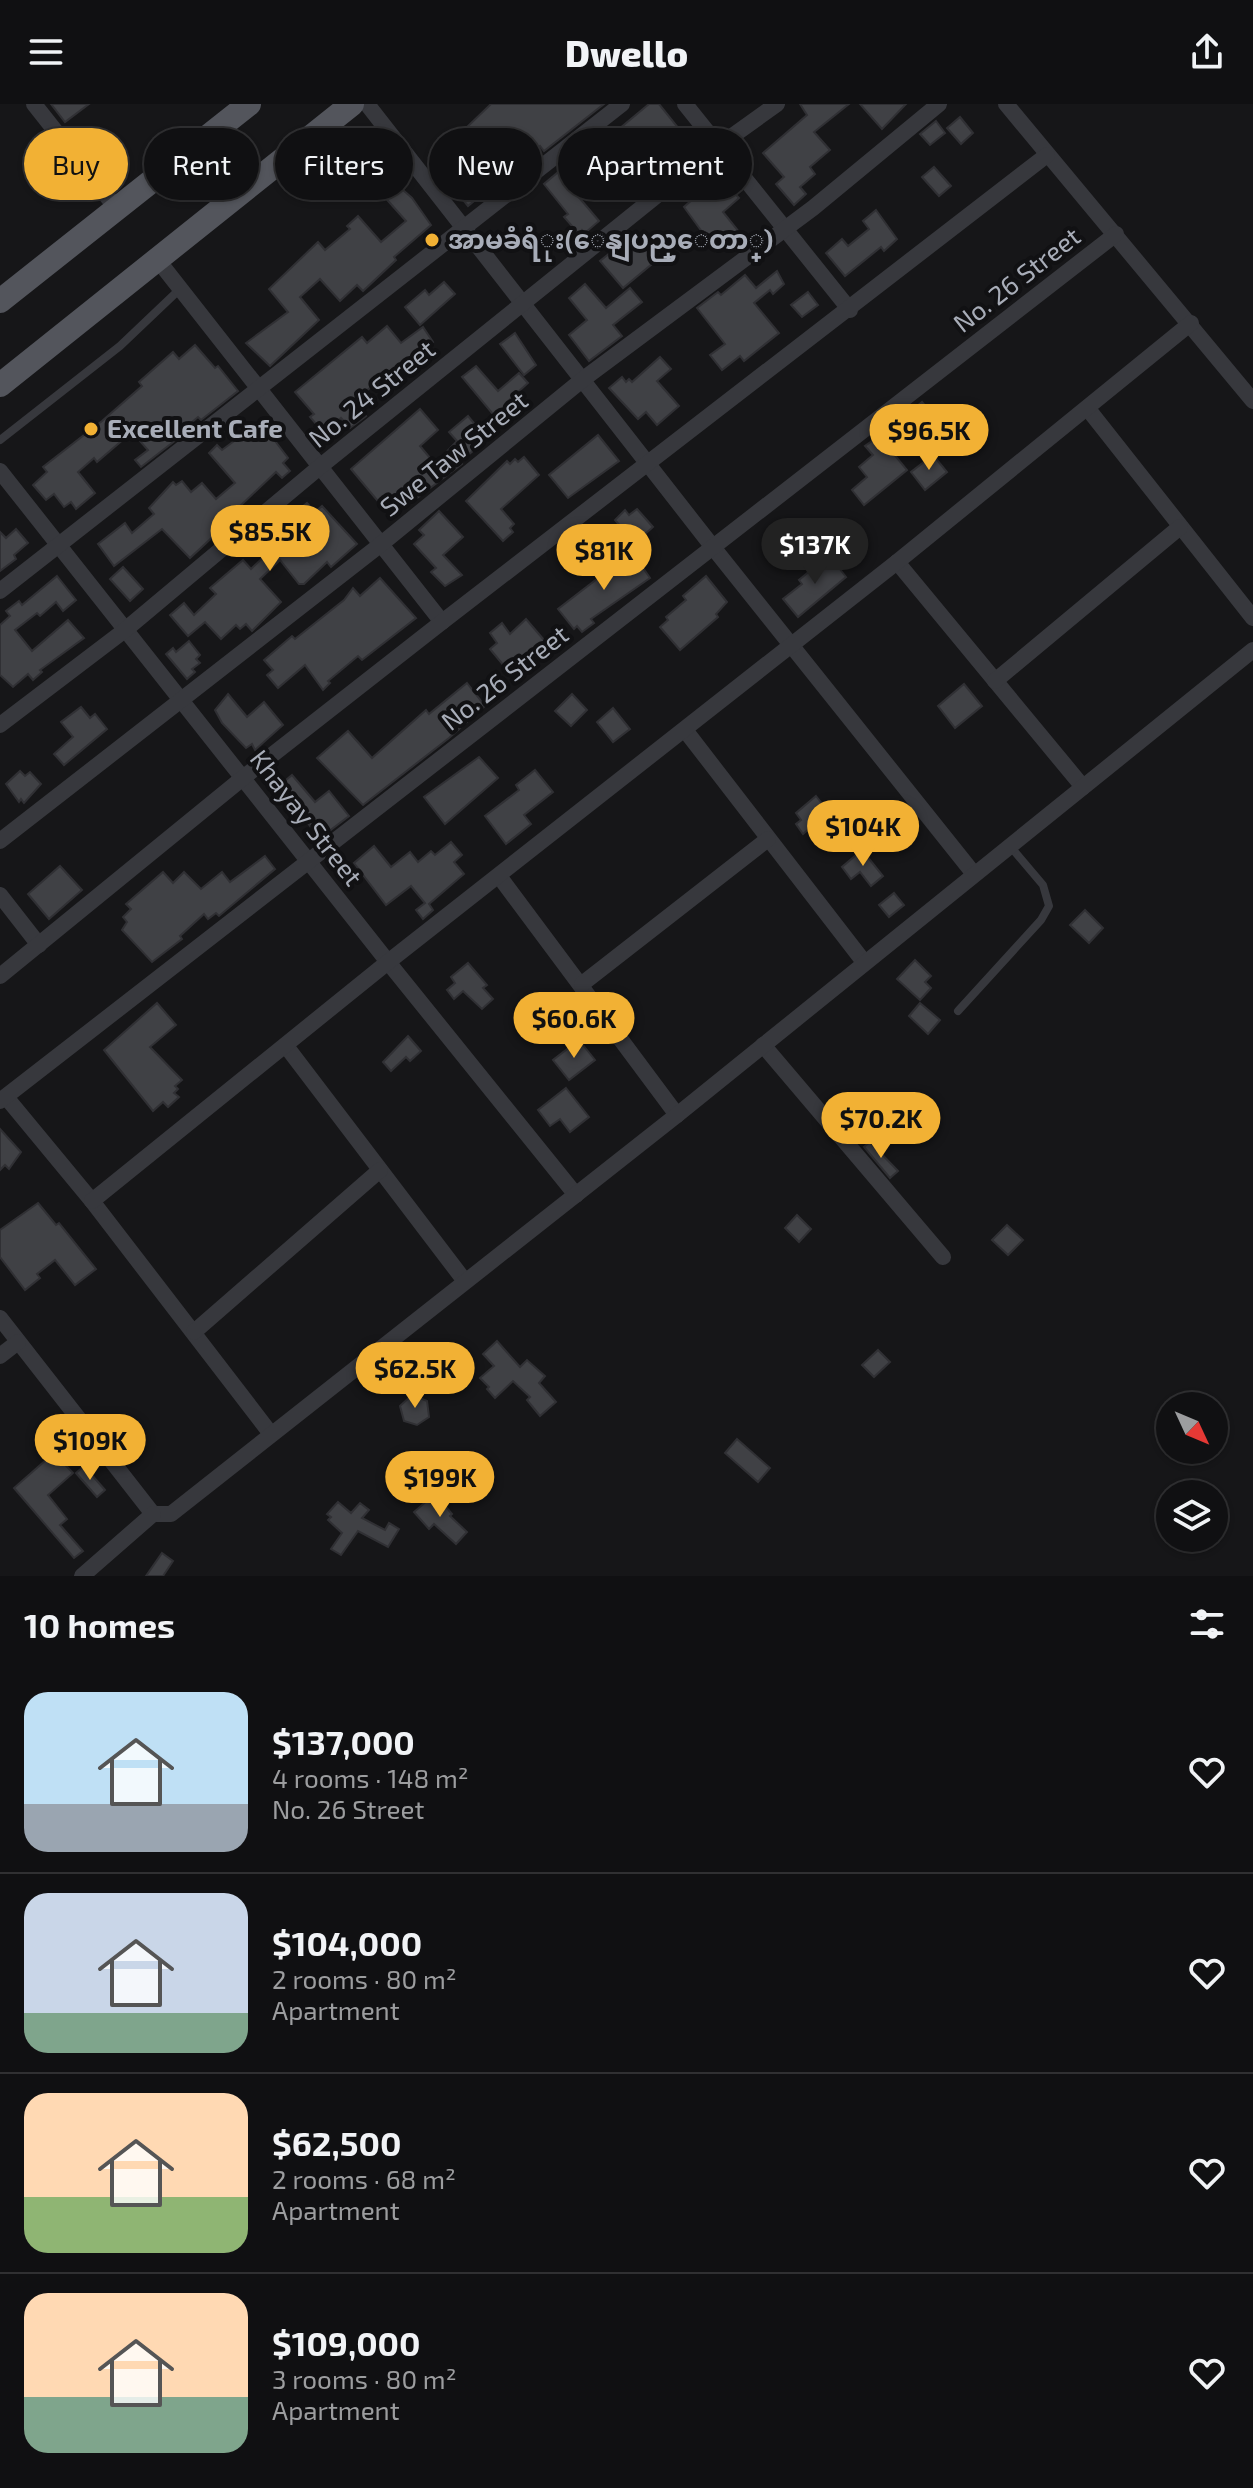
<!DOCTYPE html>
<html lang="en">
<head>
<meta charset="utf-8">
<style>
	body { margin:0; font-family:"Exo 2","Noto Sans Myanmar",sans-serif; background:#1e1e20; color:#f1f3f6; height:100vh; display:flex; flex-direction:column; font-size:30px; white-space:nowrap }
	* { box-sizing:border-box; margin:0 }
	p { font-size:26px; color:#9c9d9f }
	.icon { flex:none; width:44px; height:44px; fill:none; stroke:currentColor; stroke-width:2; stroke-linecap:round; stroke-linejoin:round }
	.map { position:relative; height:1472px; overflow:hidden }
	.details { display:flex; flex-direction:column; background:#101012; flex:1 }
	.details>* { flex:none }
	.banner { position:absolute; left:24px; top:24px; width:800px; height:72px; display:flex; gap:16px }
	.needle { width:52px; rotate:134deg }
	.controls { position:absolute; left:1156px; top:1288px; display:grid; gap:16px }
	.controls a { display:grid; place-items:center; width:72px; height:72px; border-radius:50%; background:#101012; box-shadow:0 2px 6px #0004,0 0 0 2px #303032; font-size:40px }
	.price { position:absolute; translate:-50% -68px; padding:0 18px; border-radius:28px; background:#f2b134; color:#111; font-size:26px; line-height:52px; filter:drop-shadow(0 2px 4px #0008) }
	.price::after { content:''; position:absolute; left:50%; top:48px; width:24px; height:18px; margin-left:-12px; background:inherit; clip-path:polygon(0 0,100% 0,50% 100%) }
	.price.active { background:#222; color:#fff }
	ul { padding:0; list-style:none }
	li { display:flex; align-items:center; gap:24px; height:200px; padding:0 24px }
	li+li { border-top:2px solid #303032 }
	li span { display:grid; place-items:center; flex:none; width:224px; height:160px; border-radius:24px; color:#555 }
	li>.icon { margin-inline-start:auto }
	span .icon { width:96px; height:96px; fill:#fffc; stroke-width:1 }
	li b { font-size:34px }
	h2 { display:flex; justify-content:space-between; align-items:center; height:96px; padding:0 24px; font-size:34px }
	.tag { padding:0 28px; border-radius:36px; background:#101012; box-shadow:0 2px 6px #0004,0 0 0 2px #303032; font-size:28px; line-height:72px }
	.tag.active { background:#f2b134; color:#111 }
	header { display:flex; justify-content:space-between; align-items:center; height:104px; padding:0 24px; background:#101012; font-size:36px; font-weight:800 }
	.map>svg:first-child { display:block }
</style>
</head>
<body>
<header><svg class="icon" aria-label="menu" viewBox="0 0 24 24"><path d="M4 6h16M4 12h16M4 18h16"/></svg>Dwello<svg class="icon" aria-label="share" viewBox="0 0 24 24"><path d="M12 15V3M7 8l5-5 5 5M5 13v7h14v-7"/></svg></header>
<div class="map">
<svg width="1253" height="1472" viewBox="0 0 1253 1472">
	<rect width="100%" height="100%" fill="#161618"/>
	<!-- building -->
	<g fill="#404145" stroke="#303034" stroke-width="2">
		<path d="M51,0H89L65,18Z"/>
		<path d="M491,0H604L544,47L540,42L468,102L434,60L454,43L471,64L489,49L467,23Z"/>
		<path d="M649,0H659L696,46L685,54L683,52L674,58L672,55L658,68L642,52L649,46L635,30L616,45L626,59L617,66L623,74L609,85L590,62L607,48L601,40Z"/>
		<path d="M800,0H849L814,28L830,46L810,63L815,70L800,83L806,90L794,101L776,80L784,73L763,49L807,11Z"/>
		<path d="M860,0H906L882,25Z"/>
		<path d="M960,13L973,29L961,40L947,24Z"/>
		<path d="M936,17L945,29L930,41L920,30Z"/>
		<path d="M575,54L588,69L571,84L599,117L585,129L582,126L579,130L564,113L568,110L544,80Z"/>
		<path d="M934,63L951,82L939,92L922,73Z"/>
		<path d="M719,72L739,94L723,108L740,129L733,135L736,139L728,146L723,141L716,147L684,103Z"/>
		<path d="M394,78L412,94L431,121L394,153L396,156L363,187L357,181L340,197L320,175L300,193L319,216L270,262L246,239L288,208L269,185L318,138L325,146L350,125L347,122L358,112L381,138L406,117L381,89Z"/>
		<path d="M876,106L897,135L884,147L881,143L845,172L826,149L842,135L848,142L869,125L863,117Z"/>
		<path d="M636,128L658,155L623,184L600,157Z"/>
		<path d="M777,167L784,180L773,190L770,186L754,199L779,229L744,257L740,252L722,266L710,251L725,240L697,204L718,188L721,191L745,171L756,184Z"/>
		<path d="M444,178L455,190L420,221L405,203L425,186L429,191Z"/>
		<path d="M585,180L606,204L630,184L642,198L613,221L622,232L589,257L569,231L587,216L569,194Z"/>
		<path d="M808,188L818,201L802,213L791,201Z"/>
		<path d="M387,222L401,239L423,223L433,238L403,261L406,269L384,288L376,279L354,297L366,312L350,324L341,314L324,329L310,313L314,310L295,288L362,233L367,239Z"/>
		<path d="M515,229L536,261L524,271L500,240Z"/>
		<path d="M195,241L215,264L218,262L238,287L201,316L198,313L179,329L181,332L141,363L135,356L148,346L132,328L97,358L94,354L78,368L95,389L76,405L71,398L64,403L54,390L46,396L33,381L47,368L43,363L102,317L142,282L139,278L173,248L179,255Z"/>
		<path d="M660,253L671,265L657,277L679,302L657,321L646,308L638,315L609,284L622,273L626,278L629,275L632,278Z"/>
		<path d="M476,262L498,287L519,269L528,279L507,298L510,301L497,315L462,273Z"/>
		<path d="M922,298L941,321L928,332L909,309Z"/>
		<path d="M420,305L438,326L420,342L435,360L457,337L449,328L468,312L483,330L478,334L482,339L460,358L462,360L413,397L399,387L382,402L351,365Z"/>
		<path d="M262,320L288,354L283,359L290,367L282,374L276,368L217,424L219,427L190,454L162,425L114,462L98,440L125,419L132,429L154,410L149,404L173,378L176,381L182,377L191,388L202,379L216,395L235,379L209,349L217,341L222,346L249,326L252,329Z"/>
		<path d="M598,331L619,357L568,394L549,371Z"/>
		<path d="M879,332L907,366L864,401L852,386L867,373L859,363L873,351L865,342Z"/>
		<path d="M933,351L947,368L925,386L911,368Z"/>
		<path d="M524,353L539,371L501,405L514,420L510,424L513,428L503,437L466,397L507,357L510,360L515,355L518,358Z"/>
		<path d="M307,399L315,408L322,402L357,440L331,463L327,458L304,480H299L280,456L260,475L281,498L252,527L246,520L240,525L236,521L221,535L205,518L188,532L170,511L184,499L194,511L216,490L210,484L243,456L251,465L273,444L267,438L285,423L283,419Z"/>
		<path d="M637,405L653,423L635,439L615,416L625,406L629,411Z"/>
		<path d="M439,407L463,433L443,451L462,471L445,482L431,468L436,464L414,440L424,431L419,426Z"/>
		<path d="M16,425L28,439L14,451L16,455L0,467V428L6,434Z"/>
		<path d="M632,448L650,474L591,515L594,519L582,528L577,522L574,525L558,505Z"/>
		<path d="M829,451L846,473L798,513L783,495L802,480L799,476Z"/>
		<path d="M123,463L143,485L130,497L110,475Z"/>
		<path d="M57,472L76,496L63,507L56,498L40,512L37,509L15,526L32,547L68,516L84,534L40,566L42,568L33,576L28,570L13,583L0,571V521L10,512L6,507L19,497L22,501Z"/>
		<path d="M706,472L727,498L716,510L718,513L680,546L660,523L668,516L666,513L686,496L683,492Z"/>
		<path d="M380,474L416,514L362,556L358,552L328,577L330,579L323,586L305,561L278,584L267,571L273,566L264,556L292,532L295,535L344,496L353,484L360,492Z"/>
		<path d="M526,515L550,543L514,574L490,545L497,539L490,529L502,519L510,530Z"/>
		<path d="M189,537L200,551L196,555L200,559L192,565L195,568L187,575L166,550L173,544L176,548Z"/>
		<path d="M467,579L485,602L449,634L363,701L317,654L348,627L372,654L426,606L429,610Z"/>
		<path d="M964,580L982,602L955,624L938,602Z"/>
		<path d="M228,590L247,613L264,598L283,621L255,646L252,640L246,644L222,619L215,606Z"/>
		<path d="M572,590L587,606L571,622L555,607Z"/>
		<path d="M81,603L90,614L95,610L107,625L64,661L54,650L73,633L61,618Z"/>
		<path d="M613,604L630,625L613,638L597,618Z"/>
		<path d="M479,653L498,674L445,720L424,693Z"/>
		<path d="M535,666L553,688L524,711L531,720L506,740L485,712L519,686L516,681Z"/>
		<path d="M20,667L25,672L30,668L41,680L24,699L21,695L19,698L6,680Z"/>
		<path d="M292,671L315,698L329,687L349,712L320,734L298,707L295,710L274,686Z"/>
		<path d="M816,692L836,717L816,733L809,725L803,730L796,720L801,716L796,709Z"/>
		<path d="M451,738L462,751L454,758L464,770L429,800L433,806L423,815L416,806L425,799L411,782L386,801L354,759L374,742L391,763L410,748L418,758L431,747L435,751Z"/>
		<path d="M862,746L883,772L871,782L860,768L851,775L842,763Z"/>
		<path d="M265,752L275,765L219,812L216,809L208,815L204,810L180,832L182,835L152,858L122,826L127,818L123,813L131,805L126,800L163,768L173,779L184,768L201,785L222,768L230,778Z"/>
		<path d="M60,762L82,786L49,815L28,790Z"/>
		<path d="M894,789L904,801L889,813L879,801Z"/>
		<path d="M1085,806L1103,824L1089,839L1070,821Z"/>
		<path d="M915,856L931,872L925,878L931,884L920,896L897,875Z"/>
		<path d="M468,859L487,881L483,884L493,895L482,905L463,887L454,895L447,886L455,879L451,873Z"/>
		<path d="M157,899L176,921L150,943L182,976L175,982L178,985L174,989L179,993L168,1003L163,998L153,1007L104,946Z"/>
		<path d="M920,899L940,916L928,930L909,912Z"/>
		<path d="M408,932L421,947L410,957L406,953L391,967L383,958Z"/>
		<path d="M579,936L595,956L569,976L553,956Z"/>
		<path d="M566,984L589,1013L570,1028L560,1015L550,1022L538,1006Z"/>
		<path d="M0,1025L21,1048L9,1065L5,1061L0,1066Z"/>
		<path d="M870,1038L898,1067L890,1074L864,1043Z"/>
		<path d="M38,1099L56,1121L59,1119L96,1165L75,1181L55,1156L37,1170L40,1174L25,1186L0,1153V1126Z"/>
		<path d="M797,1111L811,1125L799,1138L785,1124Z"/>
		<path d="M1007,1121L1023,1136L1008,1151L992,1136Z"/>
		<path d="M497,1237L520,1263L527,1256L545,1272L539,1279L556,1298L540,1312L527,1296L530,1293L513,1277L495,1294L487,1285L489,1283L480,1274L494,1262L483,1250Z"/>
		<path d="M878,1246L890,1258L874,1273L862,1261Z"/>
		<path d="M412,1291L427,1297L429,1313L417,1321L404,1317L400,1302Z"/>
		<path d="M737,1335L770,1364L758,1378L725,1349Z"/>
		<path d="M54,1349L73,1369L48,1391L67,1415L60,1421L83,1447L74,1454L14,1384Z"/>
		<path d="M84,1362L105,1386L97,1393L76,1369Z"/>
		<path d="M435,1390L452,1410L450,1412L467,1428L456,1440L434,1420L429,1425L414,1408Z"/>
		<path d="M338,1398L351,1409L360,1399L369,1406L362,1414L385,1426L389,1419L399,1425L388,1443L358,1427L341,1451L331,1445L342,1429L328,1416L331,1413L327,1410Z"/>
		<path d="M162,1449L173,1457L163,1472H146Z"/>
	</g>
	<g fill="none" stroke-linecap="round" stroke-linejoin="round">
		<!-- service -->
		<g stroke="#37383d" stroke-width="8">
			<path d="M0,336L120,242L181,184"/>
			<path d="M958,907L1041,816L1049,802L1043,781L1010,742"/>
		</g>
		<!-- minor -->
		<g stroke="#37383d" stroke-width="16">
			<path d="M34,0L117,105"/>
			<path d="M367,0L712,442L974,770"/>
			<path d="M685,0L850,206"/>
			<path d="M1006,0L1253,297"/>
			<path d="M157,155L442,518"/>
			<path d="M1088,305L1253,514"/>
			<path d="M0,367L388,858L576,1091"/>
			<path d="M897,458L1083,683"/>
			<path d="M0,487L622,0"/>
			<path d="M995,577L1180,423"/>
			<path d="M0,621L125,526L322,361L717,43L777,0"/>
			<path d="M685,626L864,858"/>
			<path d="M0,737L380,441L582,276L813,104L939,0"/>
			<path d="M499,772L677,1011"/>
			<path d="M0,791L39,841"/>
			<path d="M0,872L244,673L442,518L1047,51"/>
			<path d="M582,880L768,735"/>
			<path d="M763,941L943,1153"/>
			<path d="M286,942L464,1176"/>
			<path d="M6,993L92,1097L271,1330"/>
			<path d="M0,997L1116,130"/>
			<path d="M92,1097L388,858L897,458L1191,219"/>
			<path d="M0,1214L153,1410H171L677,1011L1253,546"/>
			<path d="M194,1228L380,1066"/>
			<path d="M0,1252L18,1238"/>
			<path d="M82,1472L153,1410"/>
		</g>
		<!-- primary -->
		<g stroke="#53555c" stroke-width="24">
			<path d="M0,197L249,0"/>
			<path d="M0,281L352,0"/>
		</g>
	</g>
	<!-- markers -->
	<g fill="#f2b134" stroke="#111113" stroke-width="3">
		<circle cx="432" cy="136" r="8"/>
		<circle cx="91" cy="325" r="8"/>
	</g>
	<g text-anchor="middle" stroke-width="8" stroke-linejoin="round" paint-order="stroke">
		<!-- poi labels -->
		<g font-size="26" font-weight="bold" fill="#a8adb8" stroke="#111113" text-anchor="start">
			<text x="448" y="145">အာမခံရံုး(ေနျပည္ေတာ္)</text>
			<text x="107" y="334">Excellent Cafe</text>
		</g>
		<!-- street labels -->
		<g font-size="26" fill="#a8adb8" stroke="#111113">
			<text transform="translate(1017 176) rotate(-38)" y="9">No. 26 Street</text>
			<text transform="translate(372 290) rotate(-39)" y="9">No. 24 Street</text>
			<text transform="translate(454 350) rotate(-39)" y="9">Swe Taw Street</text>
			<text transform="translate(505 574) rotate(-38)" y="9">No. 26 Street</text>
			<text transform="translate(306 714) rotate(52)" y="9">Khayay Street</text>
		</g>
	</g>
</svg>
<div class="controls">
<a><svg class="needle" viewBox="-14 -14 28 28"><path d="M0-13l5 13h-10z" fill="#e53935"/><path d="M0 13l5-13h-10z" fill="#9c9d9f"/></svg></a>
<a><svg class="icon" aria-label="layers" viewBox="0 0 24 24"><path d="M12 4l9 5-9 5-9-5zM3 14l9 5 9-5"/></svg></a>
</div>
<b class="price" style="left:929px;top:368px">$96.5K</b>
<b class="price" style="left:270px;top:469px">$85.5K</b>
<b class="price active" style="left:815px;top:482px">$137K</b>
<b class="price" style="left:604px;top:488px">$81K</b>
<b class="price" style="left:863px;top:764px">$104K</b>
<b class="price" style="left:574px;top:956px">$60.6K</b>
<b class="price" style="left:881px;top:1056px">$70.2K</b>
<b class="price" style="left:415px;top:1306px">$62.5K</b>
<b class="price" style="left:90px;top:1378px">$109K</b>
<b class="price" style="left:440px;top:1415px">$199K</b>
<div class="banner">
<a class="tag active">Buy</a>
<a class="tag">Rent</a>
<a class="tag">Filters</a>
<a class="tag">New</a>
<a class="tag">Apartment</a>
</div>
</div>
<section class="details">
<h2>10 homes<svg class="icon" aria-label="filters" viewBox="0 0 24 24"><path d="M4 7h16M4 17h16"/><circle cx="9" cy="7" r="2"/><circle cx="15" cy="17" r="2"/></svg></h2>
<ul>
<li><span style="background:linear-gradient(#bfe0f5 70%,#9aa5b1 0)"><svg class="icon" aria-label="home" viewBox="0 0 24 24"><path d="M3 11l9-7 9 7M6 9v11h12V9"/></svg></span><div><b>$137,000</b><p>4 rooms · 148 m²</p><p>No. 26 Street</p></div><svg class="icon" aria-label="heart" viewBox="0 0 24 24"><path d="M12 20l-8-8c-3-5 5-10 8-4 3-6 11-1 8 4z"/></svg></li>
<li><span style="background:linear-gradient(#c9d6e8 75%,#7fa58c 0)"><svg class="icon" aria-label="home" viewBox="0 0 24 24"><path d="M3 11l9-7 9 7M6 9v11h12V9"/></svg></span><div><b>$104,000</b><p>2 rooms · 80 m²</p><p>Apartment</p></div><svg class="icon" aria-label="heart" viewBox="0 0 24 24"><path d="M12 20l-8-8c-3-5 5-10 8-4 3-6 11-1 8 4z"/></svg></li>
<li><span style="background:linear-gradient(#ffd9b3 65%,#8fb573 0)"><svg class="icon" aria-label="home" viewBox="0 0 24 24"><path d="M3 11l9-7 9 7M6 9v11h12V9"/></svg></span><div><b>$62,500</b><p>2 rooms · 68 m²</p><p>Apartment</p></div><svg class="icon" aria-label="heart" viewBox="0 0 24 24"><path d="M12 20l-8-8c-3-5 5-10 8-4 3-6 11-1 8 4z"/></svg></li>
<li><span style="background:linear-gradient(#ffd9b3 65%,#7fa58c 0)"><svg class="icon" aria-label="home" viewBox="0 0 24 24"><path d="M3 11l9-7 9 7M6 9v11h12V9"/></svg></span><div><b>$109,000</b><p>3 rooms · 80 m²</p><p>Apartment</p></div><svg class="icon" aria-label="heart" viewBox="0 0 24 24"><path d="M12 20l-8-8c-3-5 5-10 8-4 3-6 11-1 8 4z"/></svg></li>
</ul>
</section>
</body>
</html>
